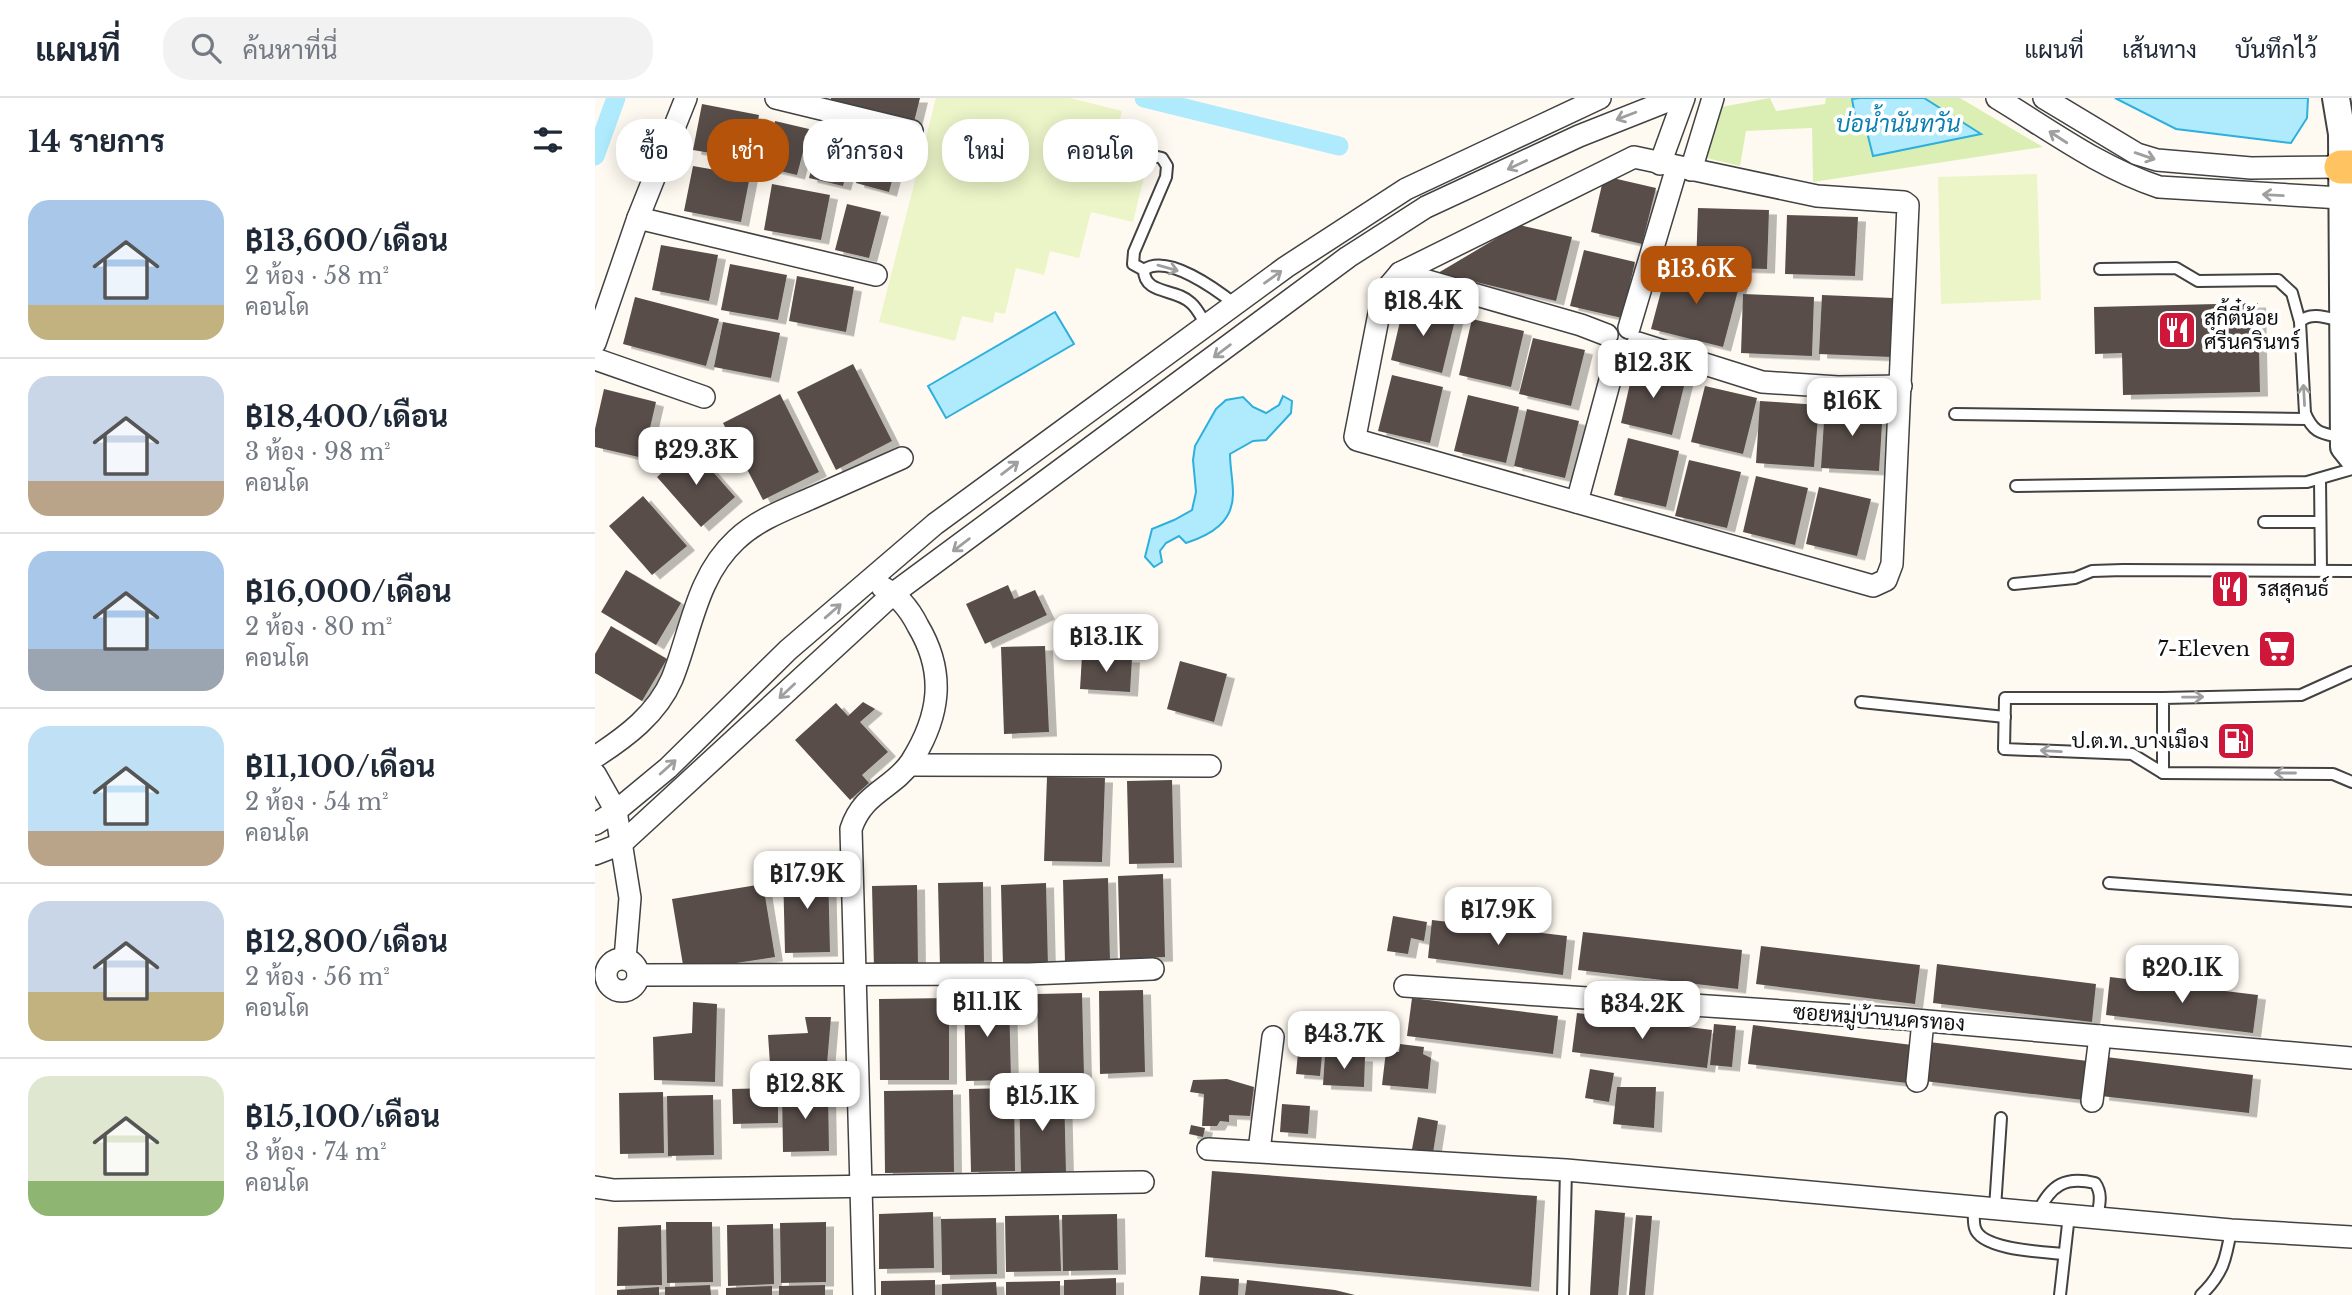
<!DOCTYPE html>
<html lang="th">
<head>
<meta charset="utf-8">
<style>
	body { margin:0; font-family:"Libre Baskerville",Sarabun,serif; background:#f2f2f3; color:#1f2937; height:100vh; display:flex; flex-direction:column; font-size:26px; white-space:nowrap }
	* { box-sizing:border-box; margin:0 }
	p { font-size:23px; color:#747a83 }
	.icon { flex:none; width:38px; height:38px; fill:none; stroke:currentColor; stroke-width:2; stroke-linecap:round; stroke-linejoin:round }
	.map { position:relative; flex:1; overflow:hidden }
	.details { display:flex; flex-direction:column; background:#fff; width:595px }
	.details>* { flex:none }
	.hud { position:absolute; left:21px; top:21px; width:665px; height:63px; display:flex; gap:14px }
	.price { position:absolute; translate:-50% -60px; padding:0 16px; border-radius:14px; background:#fff; color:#222; font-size:23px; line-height:46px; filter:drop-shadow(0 2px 4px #0008) }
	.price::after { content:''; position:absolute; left:50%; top:42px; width:21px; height:16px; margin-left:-10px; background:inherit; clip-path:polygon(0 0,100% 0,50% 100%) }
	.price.selected { background:#b45309; color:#fff }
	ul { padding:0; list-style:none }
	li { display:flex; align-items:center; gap:21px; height:175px; padding:0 28px }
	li+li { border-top:2px solid #e0e1e3 }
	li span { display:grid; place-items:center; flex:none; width:196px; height:140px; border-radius:21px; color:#555 }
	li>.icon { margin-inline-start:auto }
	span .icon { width:84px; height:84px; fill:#fffc; stroke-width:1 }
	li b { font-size:30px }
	h2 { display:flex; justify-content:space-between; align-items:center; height:84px; padding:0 28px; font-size:30px }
	.pill { padding:0 24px; border-radius:28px; background:#fff; box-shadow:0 4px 18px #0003; font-size:24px; line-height:63px }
	.pill.selected { background:#b45309; color:#fff }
	header { display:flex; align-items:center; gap:42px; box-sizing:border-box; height:98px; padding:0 35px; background:#fff; border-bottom:2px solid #e0e1e3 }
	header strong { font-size:33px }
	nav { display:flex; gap:38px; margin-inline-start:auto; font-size:24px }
	.search { width:490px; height:63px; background:#f2f2f3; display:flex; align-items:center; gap:18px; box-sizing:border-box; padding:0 24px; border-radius:28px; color:#747a83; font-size:26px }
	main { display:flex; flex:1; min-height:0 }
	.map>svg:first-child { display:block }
</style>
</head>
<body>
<header>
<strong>แผนที่</strong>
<div class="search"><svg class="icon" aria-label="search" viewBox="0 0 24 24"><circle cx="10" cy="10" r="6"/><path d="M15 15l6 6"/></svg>ค้นหาที่นี่</div>
<nav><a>แผนที่</a><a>เส้นทาง</a><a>บันทึกไว้</a></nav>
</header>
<main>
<section class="details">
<h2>14 รายการ<svg class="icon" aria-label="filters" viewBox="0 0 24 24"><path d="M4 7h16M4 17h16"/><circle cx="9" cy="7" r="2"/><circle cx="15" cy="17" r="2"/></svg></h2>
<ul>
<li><span style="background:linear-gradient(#a9c7e8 75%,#c2b280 0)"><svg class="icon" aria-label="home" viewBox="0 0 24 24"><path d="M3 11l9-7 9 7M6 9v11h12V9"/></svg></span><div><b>฿13,600/เดือน</b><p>2 ห้อง · 58 m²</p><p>คอนโด</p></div></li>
<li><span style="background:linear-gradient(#c9d6e8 75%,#b9a48a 0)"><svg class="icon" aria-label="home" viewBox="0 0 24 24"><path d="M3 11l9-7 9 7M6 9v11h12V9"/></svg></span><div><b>฿18,400/เดือน</b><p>3 ห้อง · 98 m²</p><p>คอนโด</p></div></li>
<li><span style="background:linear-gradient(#a9c7e8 70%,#9aa5b1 0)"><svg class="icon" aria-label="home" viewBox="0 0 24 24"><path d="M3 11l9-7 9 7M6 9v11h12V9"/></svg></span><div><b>฿16,000/เดือน</b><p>2 ห้อง · 80 m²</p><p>คอนโด</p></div></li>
<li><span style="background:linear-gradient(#bfe0f5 75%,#b9a48a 0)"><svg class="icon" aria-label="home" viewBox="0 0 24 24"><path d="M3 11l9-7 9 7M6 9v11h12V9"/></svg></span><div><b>฿11,100/เดือน</b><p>2 ห้อง · 54 m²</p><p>คอนโด</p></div></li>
<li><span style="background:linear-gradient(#c9d6e8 65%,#c2b280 0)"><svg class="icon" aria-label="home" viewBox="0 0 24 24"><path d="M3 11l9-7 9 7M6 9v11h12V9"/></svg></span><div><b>฿12,800/เดือน</b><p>2 ห้อง · 56 m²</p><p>คอนโด</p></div></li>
<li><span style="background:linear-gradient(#dfe7d0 75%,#8fb573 0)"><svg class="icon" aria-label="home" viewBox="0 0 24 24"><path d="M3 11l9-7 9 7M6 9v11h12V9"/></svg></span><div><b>฿15,100/เดือน</b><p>3 ห้อง · 74 m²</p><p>คอนโด</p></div></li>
</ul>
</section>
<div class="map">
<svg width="1757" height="1197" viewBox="0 0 1757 1197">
	<defs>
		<filter id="shadow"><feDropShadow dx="8" dy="4.5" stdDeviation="0" flood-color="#0004"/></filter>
	</defs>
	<rect width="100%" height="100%" fill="#fffaf1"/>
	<!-- green -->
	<path fill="#dbefb5" d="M1175,0L1181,13L1230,6L1231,0H1365L1448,49L1218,84L1217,30L1151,33L1145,68L1107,59L1126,9Z"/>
	<!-- pitch -->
	<g fill="#ecf5c8">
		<path d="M341,0H475L527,13L514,66L550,75L538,124L496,114L484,160L455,153L449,177L421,170L410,216L400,214L398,225L367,218L360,243L284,224Z"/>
		<path d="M1442,76L1446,202L1346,206L1343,79Z"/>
	</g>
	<!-- water -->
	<g fill="#afebfd" stroke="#2eafdc" stroke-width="2">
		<path d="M1265,0H1329L1386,36L1278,58L1269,22L1261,24L1257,1Z"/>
		<path d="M1520,0H1713L1712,20L1696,45L1581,31Z"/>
		<path d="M460,214L479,246L351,320L333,288Z"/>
		<path d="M688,298L697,303L696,315L671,342L658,343L635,356C635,369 638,382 638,396C638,424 616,437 591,445L584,438L571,445L565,453L567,464L559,469L550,459L557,431L579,422L597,412L601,394L598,362L600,348L621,311L631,302L648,299L658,309L671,315L684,307Z"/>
	</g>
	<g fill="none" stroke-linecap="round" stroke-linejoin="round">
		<!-- canal -->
		<g stroke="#afebfd" stroke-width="19">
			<path d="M549,0L744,48"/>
			<path d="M0,58L21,0"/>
		</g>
	</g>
	<!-- building -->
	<g fill="#594e4a" filter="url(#shadow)">
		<path d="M236,0H325L319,24L236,2Z"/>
		<path d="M107,6L164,17L156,62L98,52Z"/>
		<path d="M180,23L214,31L202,77L168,69Z"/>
		<path d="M226,34L260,42L248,88L214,80Z"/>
		<path d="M272,39L306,48L294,94L261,85Z"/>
		<path d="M98,68L155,78L146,124L89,113Z"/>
		<path d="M1009,78L1061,90L1047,146L996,134Z"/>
		<path d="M177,86L235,97L226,142L169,132Z"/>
		<path d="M252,106L286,114L274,160L240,152Z"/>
		<path d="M1103,110L1174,112L1172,171L1101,169Z"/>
		<path d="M1192,117L1263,119L1260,178L1190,176Z"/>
		<path d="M924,127L977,139L961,203L843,175Z"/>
		<path d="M66,147L123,157L114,203L57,192Z"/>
		<path d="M989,152L1040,164L1027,220L975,208Z"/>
		<path d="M135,166L192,177L183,222L126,212Z"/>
		<path d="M1073,167L1145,185L1128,249L1056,231Z"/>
		<path d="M202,178L259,189L251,234L194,223Z"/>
		<path d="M1148,196L1219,199L1217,258L1146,255Z"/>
		<path d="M1227,197L1298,200L1296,259L1224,256Z"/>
		<path d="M40,199L124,221L111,268L28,246Z"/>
		<path d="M1663,205L1665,294L1528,297L1527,255L1500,256L1499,209Z"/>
		<path d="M809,206L861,218L847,275L796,262Z"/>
		<path d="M877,221L929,233L916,289L864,277Z"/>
		<path d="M128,224L185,235L176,280L119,269Z"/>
		<path d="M938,240L990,252L976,308L924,296Z"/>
		<path d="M258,266L297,343L241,372L202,294Z"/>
		<path d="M1039,268L1091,280L1077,337L1026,325Z"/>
		<path d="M797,277L848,289L835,345L783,333Z"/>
		<path d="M1110,288L1162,300L1148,356L1096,344Z"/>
		<path d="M9,291L61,304L48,360L0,349V331Z"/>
		<path d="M185,296L224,374L168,402L128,325Z"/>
		<path d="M873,297L924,309L911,365L859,353Z"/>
		<path d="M1165,303L1224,307L1219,369L1161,365Z"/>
		<path d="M1230,308L1288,311L1284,373L1226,370Z"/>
		<path d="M932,311L984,323L970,380L919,368Z"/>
		<path d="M1033,340L1084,353L1071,409L1019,397Z"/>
		<path d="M96,349L140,399L106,429L62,379Z"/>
		<path d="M1094,362L1146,374L1132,430L1080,418Z"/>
		<path d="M1161,378L1213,390L1200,447L1148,434Z"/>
		<path d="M1224,389L1276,401L1262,458L1211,446Z"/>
		<path d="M48,398L92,448L57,477L14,428Z"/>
		<path d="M31,472L86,505L61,547L6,514Z"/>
		<path d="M413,487L419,501L440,492L452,517L390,546L371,506Z"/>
		<path d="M16,528L72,561L47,603L0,575V556Z"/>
		<path d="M450,548L454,634L409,636L406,549Z"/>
		<path d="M487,558L537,560L535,594L485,591Z"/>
		<path d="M585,563L632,576L619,624L572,611Z"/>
		<path d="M268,604L280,611L265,624L293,654L267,677L274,685L255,702L200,642L241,605L253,618Z"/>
		<path d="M452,679L510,680L507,764L449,763Z"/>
		<path d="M577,682L579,765L534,766L532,683Z"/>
		<path d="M233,771L235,854L190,855L188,772Z"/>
		<path d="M568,776L570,859L525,861L523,778Z"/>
		<path d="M513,780L515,863L470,865L468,782Z"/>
		<path d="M388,784L389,867L345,869L343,785Z"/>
		<path d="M451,785L453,869L408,870L406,787Z"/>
		<path d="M168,786L180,859L89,873L77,801Z"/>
		<path d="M322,787L323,870L279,871L277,788Z"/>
		<path d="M798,818L832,824L829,843L816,840L813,856L792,853Z"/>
		<path d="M837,822L972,838L968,877L833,860Z"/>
		<path d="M988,834L1147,852L1143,891L983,872Z"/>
		<path d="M1166,848L1325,867L1320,906L1161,886Z"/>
		<path d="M1342,866L1501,886L1497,924L1338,905Z"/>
		<path d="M1515,879L1663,897L1658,935L1511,917Z"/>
		<path d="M548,892L550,974L505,976L504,893Z"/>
		<path d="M487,895L489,978L444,979L442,896Z"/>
		<path d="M414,899L416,982L371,983L369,900Z"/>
		<path d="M354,900V982H285L284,901Z"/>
		<path d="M817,900L963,918L958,956L812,938Z"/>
		<path d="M98,904L122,906L120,984L59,982L58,939L97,935Z"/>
		<path d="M982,915L1117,932L1112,970L977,954Z"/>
		<path d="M210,919H236L231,978L176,981L173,937L213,935Z"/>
		<path d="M1119,926L1141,928L1137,969L1115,967Z"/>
		<path d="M1158,927L1317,947L1312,985L1153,966Z"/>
		<path d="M704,944L728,946L725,978L701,976Z"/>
		<path d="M1334,944L1493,963L1488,1002L1329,983Z"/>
		<path d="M805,946L829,949L828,956L836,960L833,991L787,987L791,953L804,954Z"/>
		<path d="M730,957L770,959L769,989L728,987Z"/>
		<path d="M1511,959L1658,977L1654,1015L1506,998Z"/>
		<path d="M995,971L1019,975L1014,1004L990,1000Z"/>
		<path d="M632,981L659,989L655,1018L634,1017V1024L625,1023L622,1028H607L609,996L595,994L598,982Z"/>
		<path d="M1022,989H1061L1059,1030L1018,1026Z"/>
		<path d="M183,990V1025L138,1026L137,991Z"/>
		<path d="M419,990L420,1073L376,1074L374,991Z"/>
		<path d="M358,992L359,1074L290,1075L289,993Z"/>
		<path d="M233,993L234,1053L188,1054L187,994Z"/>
		<path d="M469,993L471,1075L426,1077L424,994Z"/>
		<path d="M68,994L69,1055L25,1056L24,995Z"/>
		<path d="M118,997L119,1057L73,1058L72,998Z"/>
		<path d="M687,1006L715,1008L713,1036L685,1034Z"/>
		<path d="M823,1019L843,1023L838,1055L817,1051Z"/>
		<path d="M596,1027L610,1030L608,1039L594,1036Z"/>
		<path d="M617,1073L942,1098L936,1189L610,1159Z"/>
		<path d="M1000,1112L1030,1115L1023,1197H995Z"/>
		<path d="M338,1114L339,1170L284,1171V1116Z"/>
		<path d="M522,1116L523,1172L468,1173L467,1117Z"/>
		<path d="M464,1117L466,1173L411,1174L410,1118Z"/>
		<path d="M1041,1117L1057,1118L1050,1197H1034Z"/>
		<path d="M401,1120L402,1176L347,1177L346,1121Z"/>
		<path d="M71,1124H117L118,1184L72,1185Z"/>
		<path d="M231,1124V1184L186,1185L185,1125Z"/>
		<path d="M178,1126L179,1186L133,1188L132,1127Z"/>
		<path d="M66,1127L67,1187L22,1188L23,1129Z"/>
		<path d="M606,1178L644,1181L643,1197H604Z"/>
		<path d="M521,1180V1197H469V1182Z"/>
		<path d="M340,1182V1197H286V1183Z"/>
		<path d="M652,1182L740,1192L760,1197H650Z"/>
		<path d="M465,1183V1197H411V1184Z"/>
		<path d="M401,1184L402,1197H347V1186Z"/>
		<path d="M115,1187L116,1197H70V1189Z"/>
		<path d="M230,1187V1197H184V1188Z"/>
		<path d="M177,1188V1197H131V1190Z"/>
		<path d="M64,1189V1197H22V1192Z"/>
	</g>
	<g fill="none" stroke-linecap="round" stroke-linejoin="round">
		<defs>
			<g id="service">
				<path d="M477,39L567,60L572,68L571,79L539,154L538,166L549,172"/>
				<path d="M1505,171L1581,170L1603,183L1683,182L1697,195L1705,224"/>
				<path d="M1746,223C1733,220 1715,213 1705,224L1710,315C1719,337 1728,335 1749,340"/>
				<path d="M612,228C607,221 603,211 596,205C581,190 549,197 549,172C572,155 622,192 641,207"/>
				<path d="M1360,316L1712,321"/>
				<path d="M1725,381L1726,472"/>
				<path d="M1421,388L1712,384L1757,371"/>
				<path d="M1669,424H1725"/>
				<path d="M1419,486L1480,480L1497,473L1528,472L1757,473"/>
				<path d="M1757,574L1706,597L1568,600V675L1738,676L1757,684"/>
				<path d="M1568,600H1410L1409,651L1537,656L1568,675"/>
				<path d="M1266,604L1410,619"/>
				<path d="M1514,785L1757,803"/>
				<path d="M1379,1108C1379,1115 1378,1124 1380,1130C1386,1152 1449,1154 1469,1156"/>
				<path d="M1400,1110L1406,1020"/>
				<path d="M1443,1114C1456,1087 1470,1078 1500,1085C1508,1096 1504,1108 1502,1120"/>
				<path d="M968,1197L971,1072"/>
				<path d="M1465,1197L1474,1117"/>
				<path d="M1606,1197C1628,1176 1631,1161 1636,1132"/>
			</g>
			<g id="minor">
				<path d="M181,0L317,33"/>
				<path d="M1402,0C1455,32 1504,69 1564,89L1746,100"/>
				<path d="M1449,0L1542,56L1562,62L1656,70L1746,69"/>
				<path d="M1039,59L1222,98L1309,104L1313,107L1297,466L1291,482L1278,488L762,342L760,339L788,195L805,175Z"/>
				<path d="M1065,66L1089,0"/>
				<path d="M1096,72L1118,0"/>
				<path d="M43,120L281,177"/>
				<path d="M805,175L986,227L1012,237"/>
				<path d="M1034,230L1082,69"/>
				<path d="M0,245L43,120L91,0"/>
				<path d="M1043,245L1167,284L1243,289L1306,288"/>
				<path d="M0,261L109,299"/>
				<path d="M982,404L1021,260"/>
				<path d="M0,659C31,639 62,616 77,581C96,534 101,479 141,442C163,421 192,411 219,399C248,386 278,373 307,360"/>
				<path d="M314,667L615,668"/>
				<path d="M0,676L21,713L35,800L30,861"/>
				<path d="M0,726L21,713L73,670L193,552L340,426L691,169L811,91L1005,0"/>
				<path d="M0,756L26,746L299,495L753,159L831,109L984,38L1080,0"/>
				<circle cx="27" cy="877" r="16"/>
				<path d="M43,877L434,876L558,871"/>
				<path d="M810,888L1309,921L1757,960"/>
				<path d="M1322,983L1328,923"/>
				<path d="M1497,1003L1505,938"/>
				<path d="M613,1051L971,1072L1636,1132L1757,1139"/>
				<path d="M664,1053L678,939"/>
				<path d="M0,1089L19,1092L548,1084"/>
				<path d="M269,1197L256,731C268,694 298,691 316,664C345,618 351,575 323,528C315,512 303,497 287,489"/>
			</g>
			<path id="tertiary" d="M1741,0L1747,36L1749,349L1757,359"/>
			<path id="primary" d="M1746,69H1757"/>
		</defs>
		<!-- service casing -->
		<use href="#service" stroke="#424242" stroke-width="14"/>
		<!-- minor casing -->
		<use href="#minor" stroke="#424242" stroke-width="24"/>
		<!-- tertiary casing -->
		<use href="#tertiary" stroke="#424242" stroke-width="30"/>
		<!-- primary casing -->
		<use href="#primary" stroke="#202020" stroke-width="37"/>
		<!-- service -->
		<use href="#service" stroke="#fff" stroke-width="10"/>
		<!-- minor -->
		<use href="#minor" stroke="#fff" stroke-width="21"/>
		<!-- tertiary -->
		<use href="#tertiary" stroke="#fff" stroke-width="26"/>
		<!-- primary -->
		<use href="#primary" stroke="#ffc361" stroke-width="33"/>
	</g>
	<!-- one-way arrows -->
	<defs><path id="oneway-shaft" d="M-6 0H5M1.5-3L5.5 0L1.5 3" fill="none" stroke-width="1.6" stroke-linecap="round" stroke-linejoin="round" transform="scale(1.75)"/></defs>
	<g stroke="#9f9f9f">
		<use href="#oneway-shaft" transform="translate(1031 18) rotate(159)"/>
		<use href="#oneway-shaft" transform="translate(1463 39) rotate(-147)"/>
		<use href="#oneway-shaft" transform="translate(1550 58) rotate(19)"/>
		<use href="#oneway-shaft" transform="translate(922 67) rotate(155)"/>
		<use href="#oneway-shaft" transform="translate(1678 97) rotate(-177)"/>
		<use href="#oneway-shaft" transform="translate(573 170) rotate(16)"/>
		<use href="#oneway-shaft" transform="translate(678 179) rotate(-36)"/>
		<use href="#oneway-shaft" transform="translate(627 253) rotate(143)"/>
		<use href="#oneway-shaft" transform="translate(1709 297) rotate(-93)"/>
		<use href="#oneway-shaft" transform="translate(415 370) rotate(-37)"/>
		<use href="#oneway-shaft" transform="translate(366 447) rotate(143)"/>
		<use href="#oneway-shaft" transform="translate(238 513) rotate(-41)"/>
		<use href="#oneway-shaft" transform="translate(192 593) rotate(137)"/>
		<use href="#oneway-shaft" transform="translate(1598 599) rotate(-1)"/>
		<use href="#oneway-shaft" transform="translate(1456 653) rotate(-177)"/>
		<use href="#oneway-shaft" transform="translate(73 669) rotate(-42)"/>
		<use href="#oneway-shaft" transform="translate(1690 675) rotate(-180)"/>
	</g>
	<!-- icons -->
	<defs>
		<symbol id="restaurant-square" viewBox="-11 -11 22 22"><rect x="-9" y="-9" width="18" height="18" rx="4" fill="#cf1739" stroke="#fff"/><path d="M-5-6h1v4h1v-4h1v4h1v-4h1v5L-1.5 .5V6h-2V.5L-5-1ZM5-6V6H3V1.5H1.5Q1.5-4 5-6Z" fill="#fff"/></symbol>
		<symbol id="supermarket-square" viewBox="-11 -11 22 22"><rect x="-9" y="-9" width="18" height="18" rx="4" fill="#cf1739" stroke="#fff"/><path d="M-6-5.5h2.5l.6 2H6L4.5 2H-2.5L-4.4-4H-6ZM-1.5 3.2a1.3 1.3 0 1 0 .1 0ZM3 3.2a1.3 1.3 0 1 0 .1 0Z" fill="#fff"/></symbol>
		<symbol id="fuel-square" viewBox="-11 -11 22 22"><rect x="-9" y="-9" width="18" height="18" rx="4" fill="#cf1739" stroke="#fff"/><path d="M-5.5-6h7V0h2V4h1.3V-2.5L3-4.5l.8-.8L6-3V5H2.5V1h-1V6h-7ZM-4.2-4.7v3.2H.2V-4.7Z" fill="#fff"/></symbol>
	</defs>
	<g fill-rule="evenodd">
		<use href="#restaurant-square" x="1560" y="210" width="44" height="44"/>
		<use href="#restaurant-square" x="1613" y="469" width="44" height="44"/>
		<use href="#supermarket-square" x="1660" y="529" width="44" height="44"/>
		<use href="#fuel-square" x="1619" y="621" width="44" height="44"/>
	</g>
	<g text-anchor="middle" stroke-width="7" stroke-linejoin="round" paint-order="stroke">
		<!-- poi labels -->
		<g font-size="21" fill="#0f0f0f" stroke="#fff" text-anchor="start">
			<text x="1609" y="227">สุกี้ตี๋น้อย<tspan x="1609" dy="24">ศรีนครินทร์</tspan></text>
			<text x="1662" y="498">รสสุคนธ์</text>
			<text x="1655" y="558" text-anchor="end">7-Eleven</text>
			<text x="1614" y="650" text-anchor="end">ป.ต.ท. บางเมือง</text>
		</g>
		<!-- street labels -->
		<g font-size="21" fill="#0f0f0f" stroke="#fff">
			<text transform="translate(1284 920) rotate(4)" y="7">ซอยหมู่บ้านนครทอง</text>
		</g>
		<!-- water labels -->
		<g font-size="23" font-style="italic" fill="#097eb0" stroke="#fff">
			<text x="1303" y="34">บ่อน้ำนันทวัน</text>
		</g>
	</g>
</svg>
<b class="price selected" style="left:1101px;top:208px">฿13.6K</b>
<b class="price" style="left:828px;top:240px">฿18.4K</b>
<b class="price" style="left:1058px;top:302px">฿12.3K</b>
<b class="price" style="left:1257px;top:340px">฿16K</b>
<b class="price" style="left:101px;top:389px">฿29.3K</b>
<b class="price" style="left:511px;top:576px">฿13.1K</b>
<b class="price" style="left:212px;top:813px">฿17.9K</b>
<b class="price" style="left:903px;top:849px">฿17.9K</b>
<b class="price" style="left:1587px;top:907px">฿20.1K</b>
<b class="price" style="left:392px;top:941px">฿11.1K</b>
<b class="price" style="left:1047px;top:943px">฿34.2K</b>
<b class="price" style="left:749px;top:973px">฿43.7K</b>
<b class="price" style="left:210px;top:1023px">฿12.8K</b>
<b class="price" style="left:447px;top:1035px">฿15.1K</b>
<div class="hud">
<a class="pill">ซื้อ</a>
<a class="pill selected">เช่า</a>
<a class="pill">ตัวกรอง</a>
<a class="pill">ใหม่</a>
<a class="pill">คอนโด</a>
</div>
</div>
</main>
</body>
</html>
